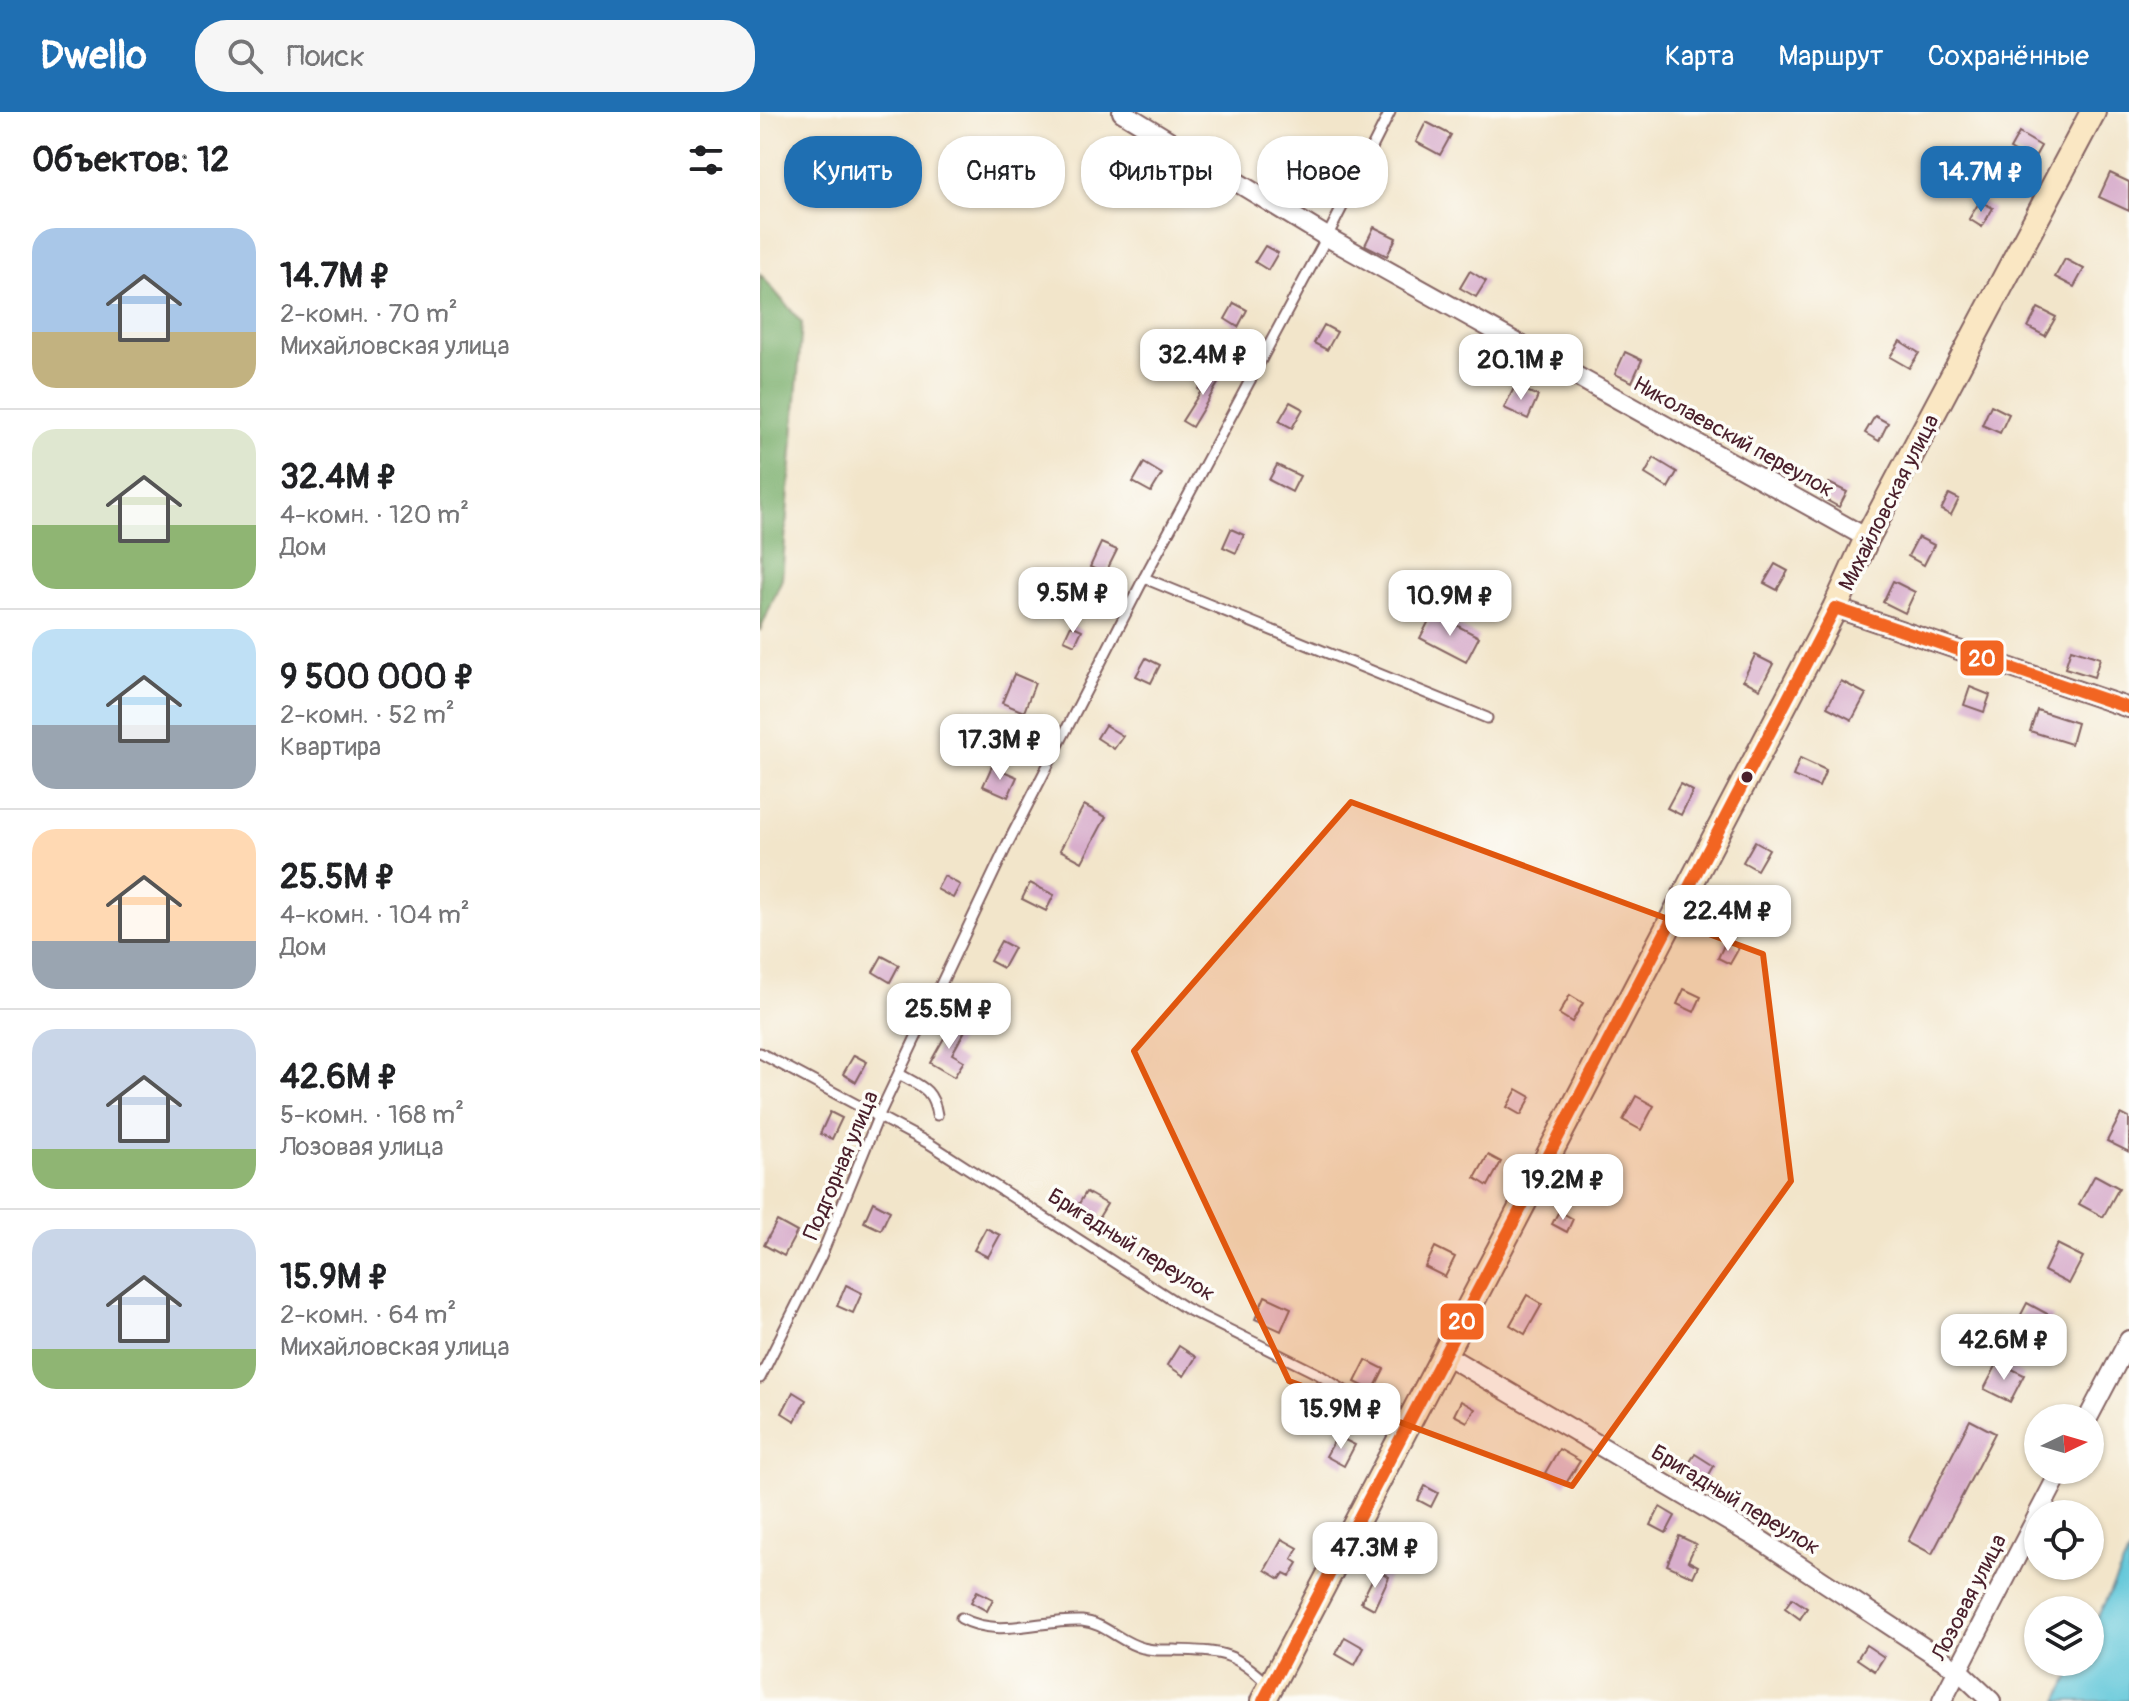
<!DOCTYPE html>
<html lang="ru">
<head>
<meta charset="utf-8">
<style>
	body { margin:0; font-family:Pangolin,sans-serif; background:#f6f6f6; color:#202124; height:100vh; display:flex; flex-direction:column; font-size:30px; white-space:nowrap }
	* { box-sizing:border-box; margin:0 }
	p { font-size:26px; color:#757577 }
	.icon { flex:none; width:44px; height:44px; fill:none; stroke:currentColor; stroke-width:2; stroke-linecap:round; stroke-linejoin:round }
	.map { position:relative; flex:1; overflow:hidden }
	.details { display:flex; flex-direction:column; background:#fff; width:760px }
	.details>* { flex:none }
	.banner { position:absolute; left:24px; top:24px; width:760px; height:72px; display:flex; gap:16px }
	.needle { width:52px; rotate:85deg }
	.buttons { position:absolute; left:1264px; top:1292px; display:grid; gap:16px }
	.buttons a { display:grid; place-items:center; width:80px; height:80px; border-radius:50%; background:#fff; box-shadow:0 2px 6px #0004; font-size:40px }
	.price { position:absolute; translate:-50% -68px; padding:0 18px; border-radius:16px; background:#fff; color:#222; font-size:26px; line-height:52px; filter:drop-shadow(0 2px 4px #0008) }
	.price::after { content:''; position:absolute; left:50%; top:48px; width:24px; height:18px; margin-left:-12px; background:inherit; clip-path:polygon(0 0,100% 0,50% 100%) }
	.price.selected { background:#1f6fb2; color:#fff }
	ul { padding:0; list-style:none }
	li { display:flex; align-items:center; gap:24px; height:200px; padding:0 32px }
	li+li { border-top:2px solid #e0e0e0 }
	li span { display:grid; place-items:center; flex:none; width:224px; height:160px; border-radius:24px; color:#555 }
	li>.icon { margin-inline-start:auto }
	span .icon { width:96px; height:96px; fill:#fffc; stroke-width:1 }
	li b { font-size:34px }
	h2 { display:flex; justify-content:space-between; align-items:center; height:96px; padding:0 32px; font-size:34px }
	.pill { padding:0 28px; border-radius:32px; background:#fff; box-shadow:0 2px 6px #0004; font-size:28px; line-height:72px }
	.pill.selected { background:#1f6fb2; color:#fff }
	header { display:flex; align-items:center; gap:48px; box-sizing:border-box; height:112px; padding:0 40px; background:#1f6fb2; color:#fff }
	header strong { font-size:38px }
	nav { display:flex; gap:44px; margin-inline-start:auto; font-size:28px }
	.search { width:560px; height:72px; background:#f6f6f6; display:flex; align-items:center; gap:20px; box-sizing:border-box; padding:0 28px; border-radius:32px; color:#757577; font-size:30px }
	main { display:flex; flex:1; min-height:0 }
	.map>svg:first-child { display:block }
</style>
</head>
<body>
<header>
<strong>Dwello</strong>
<div class="search"><svg class="icon" aria-label="search" viewBox="0 0 24 24"><circle cx="10" cy="10" r="6"/><path d="M15 15l6 6"/></svg>Поиск</div>
<nav><a>Карта</a><a>Маршрут</a><a>Сохранённые</a></nav>
</header>
<main>
<section class="details">
<h2>Объектов: 12<svg class="icon" aria-label="filters" viewBox="0 0 24 24"><path d="M4 7h16M4 17h16"/><circle cx="9" cy="7" r="2"/><circle cx="15" cy="17" r="2"/></svg></h2>
<ul>
<li><span style="background:linear-gradient(#a9c7e8 65%,#c2b280 0)"><svg class="icon" aria-label="home" viewBox="0 0 24 24"><path d="M3 11l9-7 9 7M6 9v11h12V9"/></svg></span><div><b>14.7M ₽</b><p>2-комн. · 70 m²</p><p>Михайловская улица</p></div></li>
<li><span style="background:linear-gradient(#dfe7d0 60%,#8fb573 0)"><svg class="icon" aria-label="home" viewBox="0 0 24 24"><path d="M3 11l9-7 9 7M6 9v11h12V9"/></svg></span><div><b>32.4M ₽</b><p>4-комн. · 120 m²</p><p>Дом</p></div></li>
<li><span style="background:linear-gradient(#bfe0f5 60%,#9aa5b1 0)"><svg class="icon" aria-label="home" viewBox="0 0 24 24"><path d="M3 11l9-7 9 7M6 9v11h12V9"/></svg></span><div><b>9 500 000 ₽</b><p>2-комн. · 52 m²</p><p>Квартира</p></div></li>
<li><span style="background:linear-gradient(#ffd9b3 70%,#9aa5b1 0)"><svg class="icon" aria-label="home" viewBox="0 0 24 24"><path d="M3 11l9-7 9 7M6 9v11h12V9"/></svg></span><div><b>25.5M ₽</b><p>4-комн. · 104 m²</p><p>Дом</p></div></li>
<li><span style="background:linear-gradient(#c9d6e8 75%,#8fb573 0)"><svg class="icon" aria-label="home" viewBox="0 0 24 24"><path d="M3 11l9-7 9 7M6 9v11h12V9"/></svg></span><div><b>42.6M ₽</b><p>5-комн. · 168 m²</p><p>Лозовая улица</p></div></li>
<li><span style="background:linear-gradient(#c9d6e8 75%,#8fb573 0)"><svg class="icon" aria-label="home" viewBox="0 0 24 24"><path d="M3 11l9-7 9 7M6 9v11h12V9"/></svg></span><div><b>15.9M ₽</b><p>2-комн. · 64 m²</p><p>Михайловская улица</p></div></li>
</ul>
</section>
<div class="map">
<svg width="1369" height="1589" viewBox="0 0 1369 1589">
	<rect width="100%" height="100%" fill="#fdfcf7"/>
	<filter id="ink" filterUnits="userSpaceOnUse"><feTurbulence type="fractalNoise" baseFrequency=".0125" numOctaves="2"/><feDisplacementMap in="SourceGraphic" scale="16" xChannelSelector="R" yChannelSelector="G"/><feConvolveMatrix kernelMatrix="1 2 1 2 8 2 1 2 1" color-interpolation-filters="sRGB"/></filter>
	<filter id="wash" filterUnits="userSpaceOnUse"><feTurbulence type="fractalNoise" baseFrequency=".006" numOctaves="4" result="noise"/><feDisplacementMap in="SourceGraphic" scale="32" xChannelSelector="R" yChannelSelector="G"/><feGaussianBlur stdDeviation="1.8" result="paint"/><feColorMatrix in="noise" values="0 0 0 0 0 0 0 0 0 0 0 0 0 0 0 0 0 1.4 0 .05"/><feComposite in="paint" operator="in"/></filter>
	<g filter="url(#wash)">
		<rect width="100%" height="100%" fill="#f2e5ca"/>
		<!-- forest -->
		<path fill="#78ad6a" stroke="#61664a" stroke-width="2" d="M0,162L42,211L22,467L0,519Z"/>
		<!-- water -->
		<path fill="#5cc5d8" stroke="#537282" stroke-width="2" d="M1369,1440V1589H1298L1316,1550H1330V1521Z"/>
		<g id="blocks">
			<!-- building -->
			<g fill="#d8aecc">
				<path d="M666,10L691,23L680,43L656,30Z"/>
				<path d="M1259,21L1281,34L1272,50L1250,37Z"/>
				<path d="M566,36L585,45L570,74L551,64Z"/>
				<path d="M1350,61L1369,70V99L1339,85Z"/>
				<path d="M1220,89L1233,96L1222,115L1209,107Z"/>
				<path d="M614,115L636,126L627,144L605,133Z"/>
				<path d="M505,134L518,141L508,158L495,150Z"/>
				<path d="M1305,147L1324,157L1314,175L1295,165Z"/>
				<path d="M710,159L726,169L716,185L700,176Z"/>
				<path d="M474,191L487,198L478,215L465,207Z"/>
				<path d="M1278,196L1296,205L1285,224L1268,215Z"/>
				<path d="M564,213L577,220L567,238L554,231Z"/>
				<path d="M1140,229L1159,241L1149,256L1130,245Z"/>
				<path d="M865,240L882,248L872,270L855,262Z"/>
				<path d="M454,258L463,263L432,315L422,309L441,279L438,277L447,260L451,263Z"/>
				<path d="M755,274L778,284L768,307L744,296Z"/>
				<path d="M530,290L543,297L532,316L519,309Z"/>
				<path d="M1231,293L1249,302L1240,321L1222,313Z"/>
				<path d="M1115,304L1128,311L1119,329L1105,321Z"/>
				<path d="M894,346L917,360L908,376L885,362Z"/>
				<path d="M384,351L402,362L391,380L373,370Z"/>
				<path d="M517,353L540,364L532,380L509,368Z"/>
				<path d="M1069,371L1087,380L1079,395L1061,385Z"/>
				<path d="M1189,382L1199,387L1191,403L1181,398Z"/>
				<path d="M471,417L484,423L476,441L463,435Z"/>
				<path d="M1158,425L1174,433L1164,453L1148,444Z"/>
				<path d="M341,431L357,438L345,462L330,455Z"/>
				<path d="M1015,452L1028,459L1017,478L1004,471Z"/>
				<path d="M1133,469L1155,480L1145,501L1123,490Z"/>
				<path d="M673,501L719,525L706,550L660,526Z"/>
				<path d="M311,513L322,518L315,533L304,528Z"/>
				<path d="M1311,537L1340,546L1334,565L1305,556Z"/>
				<path d="M995,543L1013,552L1000,577L983,568Z"/>
				<path d="M386,546L400,553L391,571L376,564Z"/>
				<path d="M254,562L275,571L264,600L242,591Z"/>
				<path d="M1081,569L1106,582L1092,608L1067,595Z"/>
				<path d="M1210,575L1230,583L1224,600L1204,593Z"/>
				<path d="M1277,598L1317,611L1311,632L1270,619Z"/>
				<path d="M345,613L363,624L354,637L337,626Z"/>
				<path d="M1040,646L1066,658L1059,675L1033,664Z"/>
				<path d="M232,654L257,665L248,685L223,674Z"/>
				<path d="M920,672L933,679L921,703L907,696Z"/>
				<path d="M324,693L346,705L322,750L300,738Z"/>
				<path d="M995,729L1009,737L997,758L983,750Z"/>
				<path d="M184,764L200,773L193,786L177,777Z"/>
				<path d="M270,771L294,783L286,799L262,787Z"/>
				<path d="M972,795L986,803L974,825L960,816Z"/>
				<path d="M241,829L254,836L243,856L230,849Z"/>
				<path d="M966,829L979,836L970,852L958,846Z"/>
				<path d="M122,844L139,853L130,870L113,860Z"/>
				<path d="M924,877L941,885L934,900L917,892Z"/>
				<path d="M810,883L823,891L812,910L799,902Z"/>
				<path d="M193,910L206,917L192,942L204,949L194,965L170,951Z"/>
				<path d="M94,943L107,950L96,970L83,962Z"/>
				<path d="M757,977L771,985L761,1003L747,995Z"/>
				<path d="M876,984L894,994L881,1018L863,1008Z"/>
				<path d="M70,1000L82,1006L72,1027L60,1022Z"/>
				<path d="M1361,1002L1369,1006V1040L1347,1029Z"/>
				<path d="M728,1043L741,1050L728,1074L715,1066Z"/>
				<path d="M823,1058L838,1065L831,1078L817,1070Z"/>
				<path d="M1335,1063L1359,1076L1343,1105L1319,1092Z"/>
				<path d="M326,1080L347,1092L338,1107L317,1095Z"/>
				<path d="M113,1090L130,1099L121,1118L104,1110Z"/>
				<path d="M799,1099L813,1107L807,1120L792,1112Z"/>
				<path d="M17,1109L37,1120L24,1144L4,1133Z"/>
				<path d="M226,1116L240,1123L228,1145L214,1138Z"/>
				<path d="M1297,1132L1323,1145L1309,1172L1284,1159Z"/>
				<path d="M675,1135L695,1145L685,1165L665,1155Z"/>
				<path d="M86,1173L102,1181L93,1201L77,1194Z"/>
				<path d="M767,1183L782,1192L765,1222L750,1213Z"/>
				<path d="M505,1184L531,1196L521,1219L495,1207Z"/>
				<path d="M1267,1191L1293,1205L1279,1232L1253,1218Z"/>
				<path d="M419,1234L436,1245L424,1264L407,1253Z"/>
				<path d="M606,1248L624,1257L613,1279L595,1270Z"/>
				<path d="M1238,1250L1264,1263L1250,1290L1224,1277Z"/>
				<path d="M33,1280L46,1288L35,1309L22,1301Z"/>
				<path d="M701,1289L715,1297L707,1310L694,1303Z"/>
				<path d="M1210,1308L1235,1321L1172,1442L1148,1429Z"/>
				<path d="M577,1324L595,1333L584,1354L566,1344Z"/>
				<path d="M799,1337L820,1349L805,1373L785,1361Z"/>
				<path d="M935,1342L954,1354L944,1371L924,1359Z"/>
				<path d="M665,1374L678,1381L671,1395L658,1388Z"/>
				<path d="M900,1395L915,1404L906,1421L891,1413Z"/>
				<path d="M919,1424L936,1432L928,1449L938,1454L933,1465L907,1453Z"/>
				<path d="M522,1427L538,1436L532,1447L538,1451L530,1464L524,1461L520,1467L505,1458Z"/>
				<path d="M617,1458L629,1465L614,1497L601,1490Z"/>
				<path d="M217,1479L233,1487L227,1499L211,1490Z"/>
				<path d="M1032,1486L1047,1496L1040,1507L1025,1496Z"/>
				<path d="M585,1525L604,1536L595,1553L576,1542Z"/>
				<path d="M1106,1533L1124,1545L1115,1559L1097,1547Z"/>
			</g>
		</g>
	</g>
	<g filter="url(#ink)">
		<use href="#blocks" fill-opacity="0" stroke="#856463" stroke-width="2"/>
		<g fill="none" stroke-linecap="round" stroke-linejoin="round">
			<defs>
				<g id="lane">
					<path d="M384,466L727,606"/>
					<path d="M0,941L170,1032L425,1196L558,1262L643,1316"/>
					<path d="M139,962C160,974 173,976 177,1003"/>
					<path d="M0,1266L61,1144L119,1003L247,733L384,466L567,125L630,0"/>
					<path d="M201,1506C239,1527 281,1507 322,1509C345,1511 361,1531 383,1536C393,1539 404,1538 414,1538C461,1540 472,1538 508,1572"/>
				</g>
				<g id="street">
					<path d="M362,0L567,125L1107,426"/>
					<path d="M1075,496L1369,596"/>
					<path d="M684,1242L1002,1429L1198,1558L1231,1589"/>
					<path d="M1328,1306L1369,1228"/>
					<path d="M1278,1402L1301,1358"/>
					<path d="M1182,1589L1278,1403"/>
				</g>
				<path id="secondary" d="M503,1589L1075,496L1107,426L1333,0"/>
			</defs>
			<!-- lane casing -->
			<use href="#lane" stroke="#856463" stroke-width="13"/>
			<!-- street casing -->
			<use href="#street" stroke="#856463" stroke-width="22"/>
			<!-- secondary casing -->
			<use href="#secondary" stroke="#856463" stroke-width="28"/>
			<!-- lane -->
			<use href="#lane" stroke="#fff" stroke-width="9"/>
			<!-- street -->
			<use href="#street" stroke="#fff" stroke-width="18"/>
			<!-- secondary -->
			<use href="#secondary" stroke="#fae7c3" stroke-width="24"/>
			<defs>
				<g id="bus-1">
					<path d="M1075,496L1369,596"/>
					<path d="M503,1589L1075,496"/>
				</g>
			</defs>
			<!-- bus-1 casing -->
			<use href="#bus-1" stroke="#fdfcf7" stroke-width="18"/>
			<!-- bus-1 -->
			<use href="#bus-1" stroke="#f26522" stroke-width="12"/>
		</g>
	</g>
	<!-- marked area -->
	<path fill="#e0560e" fill-opacity="0.2" stroke="#e0560e" stroke-width="6" stroke-linejoin="round" d="M591,690L1003,842L1031,1069L812,1374L529,1269L374,939Z"/>
	<!-- markers -->
	<circle fill="#4a1f2b" stroke="#fdfcf7" stroke-width="3" cx="987" cy="665" r="7"/>
	<g text-anchor="middle" stroke-width="7" stroke-linejoin="round" paint-order="stroke">
		<!-- street labels -->
		<g font-size="22" fill="#4a1f2b" stroke="#fdfcf7">
			<text transform="translate(974 324) rotate(29)" y="8">Николаевский переулок</text>
			<text transform="translate(1128 390) rotate(-63)" y="8">Михайловская улица</text>
			<text transform="translate(80 1053) rotate(-67)" y="8">Подгорная улица</text>
			<text transform="translate(372 1132) rotate(32)" y="8">Бригадный переулок</text>
			<text transform="translate(976 1387) rotate(31)" y="8">Бригадный переулок</text>
			<text transform="translate(1208 1485) rotate(-63)" y="8">Лозовая улица</text>
		</g>
	</g>
	<g stroke="#fdfcf7" stroke-width="3">
		<rect x="1199" y="527" width="46" height="38" rx="8" fill="#f26522"/>
		<rect x="679" y="1190" width="46" height="39" rx="8" fill="#f26522"/>
	</g>
	<g font-size="22" text-anchor="middle" font-weight="bold" fill="#fff">
		<text x="1222" y="554">20</text>
		<text x="702" y="1217">20</text>
	</g>
</svg>
<div class="buttons">
<a><svg class="needle" viewBox="-14 -14 28 28"><path d="M0-13l5 13h-10z" fill="#e53935"/><path d="M0 13l5-13h-10z" fill="#757577"/></svg></a>
<a><svg class="icon" aria-label="locate" viewBox="0 0 24 24"><circle cx="12" cy="12" r="6"/><path d="M12 2v4M12 18v4M2 12h4M18 12h4"/></svg></a>
<a><svg class="icon" aria-label="layers" viewBox="0 0 24 24"><path d="M12 4l9 5-9 5-9-5zM3 14l9 5 9-5"/></svg></a>
</div>
<b class="price selected" style="left:1221px;top:102px">14.7M ₽</b>
<b class="price" style="left:443px;top:285px">32.4M ₽</b>
<b class="price" style="left:761px;top:290px">20.1M ₽</b>
<b class="price" style="left:313px;top:523px">9.5M ₽</b>
<b class="price" style="left:690px;top:526px">10.9M ₽</b>
<b class="price" style="left:240px;top:670px">17.3M ₽</b>
<b class="price" style="left:968px;top:841px">22.4M ₽</b>
<b class="price" style="left:189px;top:939px">25.5M ₽</b>
<b class="price" style="left:803px;top:1110px">19.2M ₽</b>
<b class="price" style="left:1244px;top:1270px">42.6M ₽</b>
<b class="price" style="left:581px;top:1339px">15.9M ₽</b>
<b class="price" style="left:615px;top:1478px">47.3M ₽</b>
<div class="banner">
<a class="pill selected">Купить</a>
<a class="pill">Снять</a>
<a class="pill">Фильтры</a>
<a class="pill">Новое</a>
</div>
</div>
</main>
</body>
</html>
